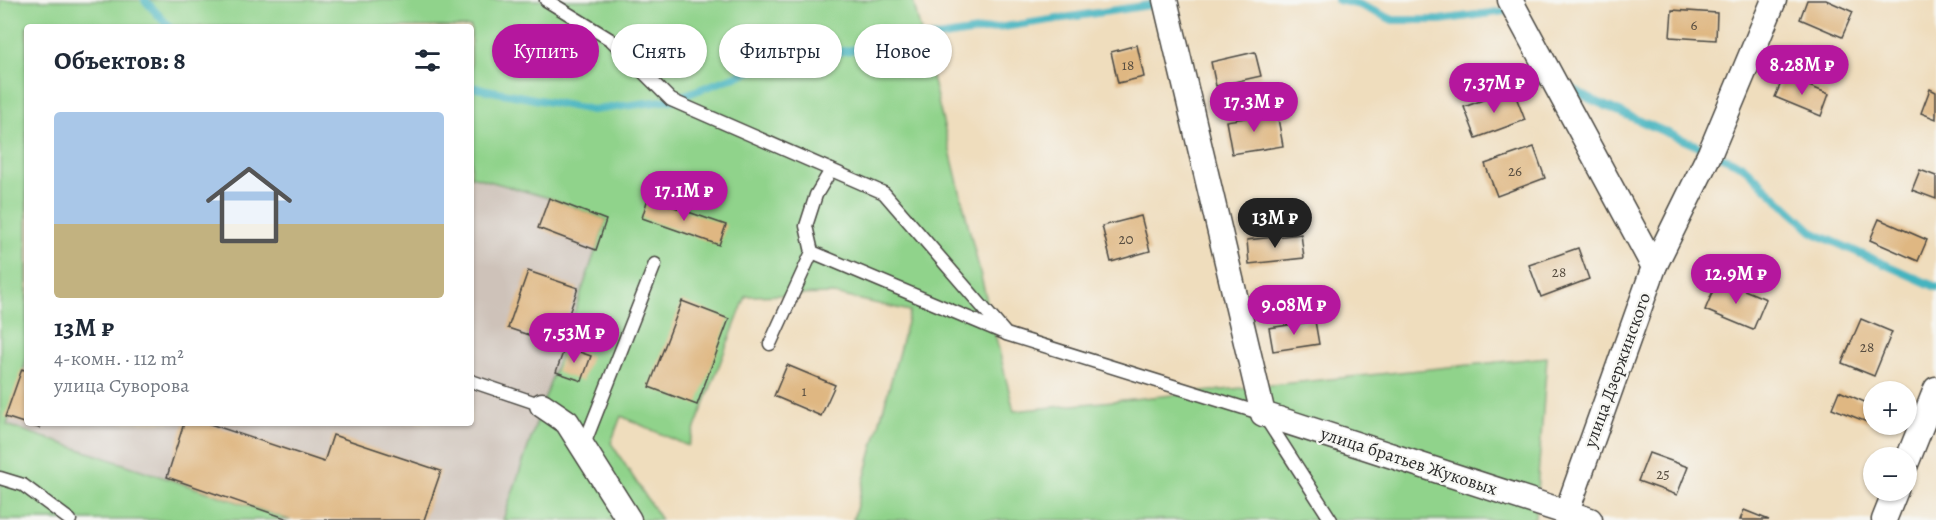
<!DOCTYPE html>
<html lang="ru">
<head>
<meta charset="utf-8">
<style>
	body { margin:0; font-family:Alegreya,serif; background:#f2f2f3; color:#1f2937; height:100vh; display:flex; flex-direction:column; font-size:22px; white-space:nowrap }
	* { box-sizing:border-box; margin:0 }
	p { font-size:20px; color:#747a83 }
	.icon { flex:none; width:33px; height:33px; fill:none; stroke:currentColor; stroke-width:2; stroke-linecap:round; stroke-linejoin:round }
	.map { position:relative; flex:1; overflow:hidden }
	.panel { position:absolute; left:24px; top:24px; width:450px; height:402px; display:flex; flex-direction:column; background:#fff; border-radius:6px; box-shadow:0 2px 4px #0004 }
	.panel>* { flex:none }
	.banner { position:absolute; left:492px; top:24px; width:570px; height:54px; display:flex; gap:12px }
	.controls { position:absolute; left:1863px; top:381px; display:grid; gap:12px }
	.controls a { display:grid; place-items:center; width:54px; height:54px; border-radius:50%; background:#fff; box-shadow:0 2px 4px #0004; font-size:30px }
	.price { position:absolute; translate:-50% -51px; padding:0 14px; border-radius:21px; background:#b5179e; color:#fff; font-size:20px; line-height:39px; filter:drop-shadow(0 2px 3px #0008) }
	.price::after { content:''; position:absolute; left:50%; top:36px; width:18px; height:14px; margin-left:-9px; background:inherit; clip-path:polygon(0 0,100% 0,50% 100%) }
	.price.current { background:#222; color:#fff }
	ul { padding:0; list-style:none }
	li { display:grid; align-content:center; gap:12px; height:318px; padding:0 30px }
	li span { display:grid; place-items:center; height:186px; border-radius:6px; color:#555 }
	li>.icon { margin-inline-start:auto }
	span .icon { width:108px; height:108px; fill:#fffc; stroke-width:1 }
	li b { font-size:26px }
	h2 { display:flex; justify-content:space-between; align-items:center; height:72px; padding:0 30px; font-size:26px }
	.chip { padding:0 21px; border-radius:27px; background:#fff; box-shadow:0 2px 4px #0004; font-size:21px; line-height:54px }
	.chip.current { background:#b5179e; color:#fff }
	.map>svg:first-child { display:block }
</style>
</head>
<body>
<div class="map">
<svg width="1936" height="520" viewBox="0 0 1936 520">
	<rect width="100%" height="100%" fill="#f6f6f2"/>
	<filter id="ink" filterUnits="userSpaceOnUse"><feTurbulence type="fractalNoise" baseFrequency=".0167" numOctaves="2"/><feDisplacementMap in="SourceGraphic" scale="12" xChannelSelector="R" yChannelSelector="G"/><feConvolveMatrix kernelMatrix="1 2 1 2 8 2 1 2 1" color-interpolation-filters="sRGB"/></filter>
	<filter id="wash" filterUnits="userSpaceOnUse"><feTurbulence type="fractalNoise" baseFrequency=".008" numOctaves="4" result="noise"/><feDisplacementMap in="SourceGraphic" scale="24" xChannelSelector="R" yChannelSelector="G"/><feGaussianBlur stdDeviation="1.35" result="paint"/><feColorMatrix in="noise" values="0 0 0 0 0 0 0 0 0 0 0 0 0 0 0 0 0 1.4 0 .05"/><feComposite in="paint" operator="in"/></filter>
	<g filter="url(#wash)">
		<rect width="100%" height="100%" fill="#efddbd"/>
		<!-- industrial -->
		<path fill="#cec2b9" d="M471,176L549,198L606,220L503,520H291L7,425L27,358V423H471Z"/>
		<!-- green -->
		<path fill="#90d38b" stroke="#5e7f5b" stroke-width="1.5" d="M0,0H913L1014,411L1547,357L1535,518L1530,520H853L910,311L834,294L746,296L688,446L621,416L611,443L661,520H503L606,220L549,198L471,176V27H27V358L7,425L291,520H0Z"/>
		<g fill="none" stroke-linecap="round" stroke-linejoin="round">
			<!-- stream -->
			<g stroke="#45b4bf" stroke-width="8">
				<path d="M145,0L169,27"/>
				<path d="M1338,0L1360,5L1393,20H1440L1513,10"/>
				<path d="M1561,82L1590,99L1743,166L1814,233L1936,287"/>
				<path d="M471,87L592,110L671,100L778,61L1163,3"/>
			</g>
		</g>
		<g id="blocks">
			<!-- building -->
			<g fill="#dfb782">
				<path d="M1807,0H1826L1853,12L1842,37L1800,19Z"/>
				<path d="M1672,10L1717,13L1716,40L1670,37Z"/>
				<path d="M1137,45L1144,77L1118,83L1111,52Z"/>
				<path d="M1255,52L1261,76L1216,86L1211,62Z"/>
				<path d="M1784,76L1829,94L1821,116L1775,97Z"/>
				<path d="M1513,89L1525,120L1476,138L1464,107Z"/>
				<path d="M1930,89L1936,92V119L1921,113Z"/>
				<path d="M1277,113L1283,146L1232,154L1226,121Z"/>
				<path d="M1534,147L1545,178L1497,196L1485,164Z"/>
				<path d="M1920,170L1936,176V199L1912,190Z"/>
				<path d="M549,198L606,220L596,250L538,228Z"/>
				<path d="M648,198L726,225L719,245L642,218Z"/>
				<path d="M1141,216L1150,251L1111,262L1102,226Z"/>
				<path d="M1879,219L1927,240L1918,261L1870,240Z"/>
				<path d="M1301,234L1304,258L1249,264L1247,240Z"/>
				<path d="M1578,248L1589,279L1541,297L1529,265Z"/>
				<path d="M528,271L578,288L558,345L508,328Z"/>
				<path d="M1718,279L1766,299L1753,330L1705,310Z"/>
				<path d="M682,301L729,319L697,405L649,387Z"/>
				<path d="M1861,319L1892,332L1874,376L1842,363Z"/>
				<path d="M1315,321L1319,344L1273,351L1269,328Z"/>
				<path d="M565,347L591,356L582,381L556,372Z"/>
				<path d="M787,365L835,385L821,416L774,396Z"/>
				<path d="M22,369L27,371V423H41L39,428L5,417Z"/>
				<path d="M1839,391L1874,406L1867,422L1832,408Z"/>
				<path d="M184,423H207L324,462L333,435L441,471L424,520H291L167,477Z"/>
				<path d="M1649,453L1688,467L1677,495L1638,481Z"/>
				<path d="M1744,510L1769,520H1740Z"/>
			</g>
		</g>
	</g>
	<g filter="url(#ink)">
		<use href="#blocks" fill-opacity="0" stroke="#484641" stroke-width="1.5"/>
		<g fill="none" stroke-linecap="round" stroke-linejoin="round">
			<defs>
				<g id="service">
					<path d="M546,0L611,40L671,100L884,193L1006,334L1263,414L1331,520"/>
					<path d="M831,170L816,195L806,226L812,252L1002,332"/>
					<path d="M770,344L812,252"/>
					<path d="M471,381L542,405"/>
					<path d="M583,447L655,264"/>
					<path d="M0,478L23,485L70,520"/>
				</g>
				<g id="minor">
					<path d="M1165,0L1263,414L1590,520"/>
					<path d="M1510,0L1654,267"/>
					<path d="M542,405L567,422L629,520"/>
					<path d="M1906,464L1936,389"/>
					<path d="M1567,511L1654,267L1710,153L1774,0"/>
					<path d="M1884,520L1896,490"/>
				</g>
			</defs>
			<!-- service casing -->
			<use href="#service" stroke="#484641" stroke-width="15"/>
			<!-- minor casing -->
			<use href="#minor" stroke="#484641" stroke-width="27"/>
			<!-- service -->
			<use href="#service" stroke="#fff" stroke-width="12"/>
			<!-- minor -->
			<use href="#minor" stroke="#fff" stroke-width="24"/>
		</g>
	</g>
	<g text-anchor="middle" stroke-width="4.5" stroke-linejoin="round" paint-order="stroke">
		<!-- number labels -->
		<g font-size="15" fill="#584e41">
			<text x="1694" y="30">6</text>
			<text x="1128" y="70">18</text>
			<text x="1515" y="176">26</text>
			<text x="1126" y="244">20</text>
			<text x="1559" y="277">28</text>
			<text x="1867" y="352">28</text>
			<text x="804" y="396">1</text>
			<text x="1663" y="479">25</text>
		</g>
		<!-- street labels -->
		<g font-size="18" fill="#2b2b2b" stroke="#f6f6f2">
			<text transform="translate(1617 370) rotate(-70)" y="6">улица Дзержинского</text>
			<text transform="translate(1409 461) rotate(18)" y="6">улица братьев Жуковых</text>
		</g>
	</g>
</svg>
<div class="controls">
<a>+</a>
<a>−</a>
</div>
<b class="price" style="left:1802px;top:96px">8.28M ₽</b>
<b class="price" style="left:1494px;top:114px">7.37M ₽</b>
<b class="price" style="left:1254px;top:133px">17.3M ₽</b>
<b class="price" style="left:684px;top:222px">17.1M ₽</b>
<b class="price current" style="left:1275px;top:249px">13M ₽</b>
<b class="price" style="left:1736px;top:305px">12.9M ₽</b>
<b class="price" style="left:1294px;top:336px">9.08M ₽</b>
<b class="price" style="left:574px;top:364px">7.53M ₽</b>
<div class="banner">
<a class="chip current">Купить</a>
<a class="chip">Снять</a>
<a class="chip">Фильтры</a>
<a class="chip">Новое</a>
</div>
<section class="panel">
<h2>Объектов: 8<svg class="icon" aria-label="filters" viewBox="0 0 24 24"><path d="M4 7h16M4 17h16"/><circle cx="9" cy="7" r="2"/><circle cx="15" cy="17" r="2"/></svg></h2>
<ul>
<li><span style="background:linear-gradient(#a9c7e8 60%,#c2b280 0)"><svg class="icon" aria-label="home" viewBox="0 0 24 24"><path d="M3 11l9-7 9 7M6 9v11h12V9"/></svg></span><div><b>13M ₽</b><p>4-комн. · 112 m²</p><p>улица Суворова</p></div></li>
</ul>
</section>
</div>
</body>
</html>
